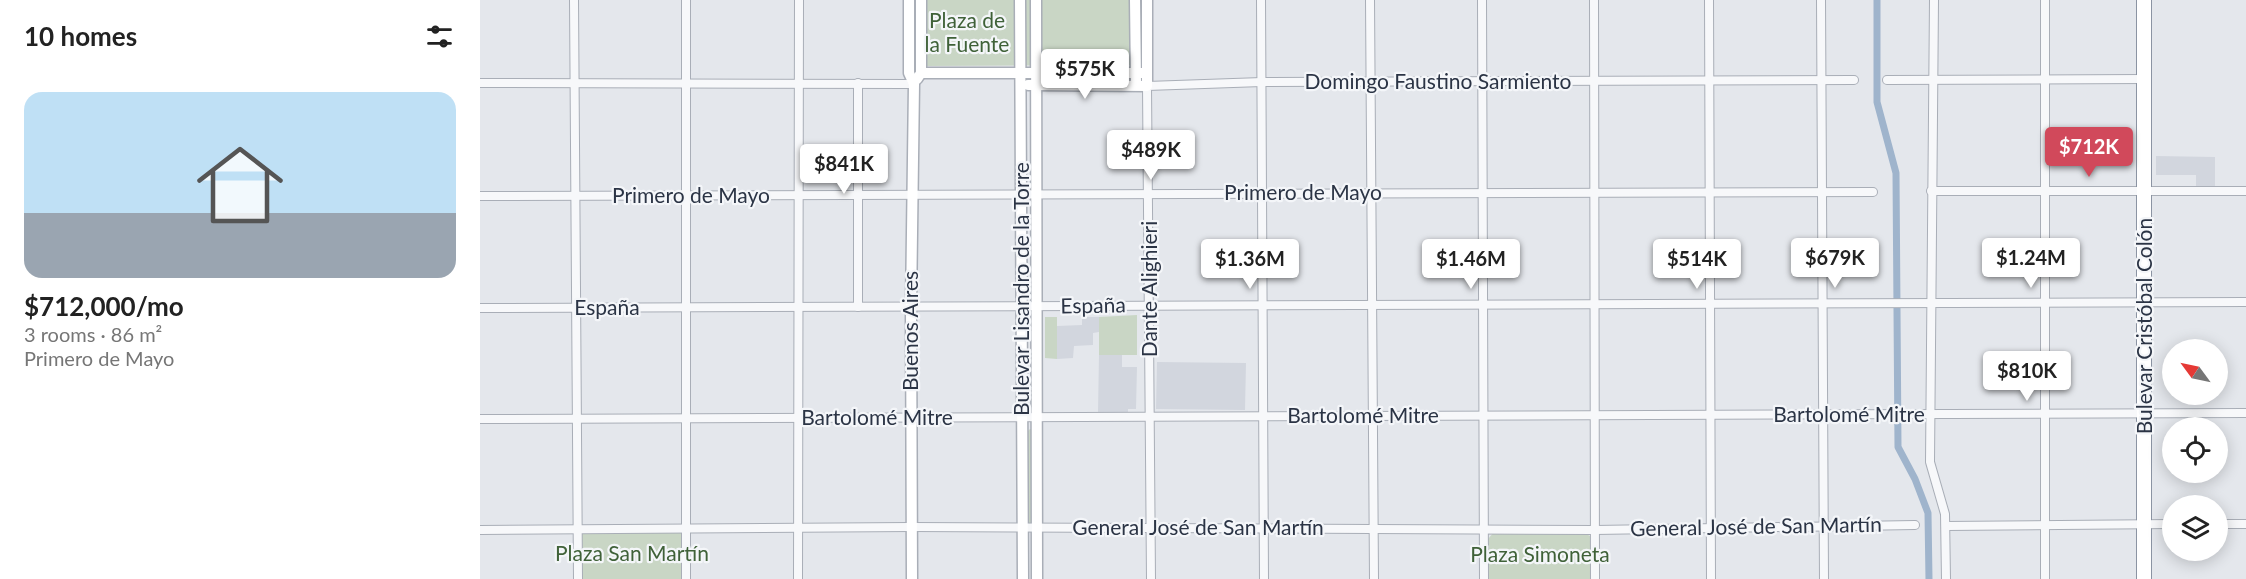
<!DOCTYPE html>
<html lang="en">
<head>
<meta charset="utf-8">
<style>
	body { margin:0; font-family:Lato,sans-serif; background:#f2f2f2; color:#222; height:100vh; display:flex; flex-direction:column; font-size:22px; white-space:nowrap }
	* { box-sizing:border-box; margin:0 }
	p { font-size:20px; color:#767676 }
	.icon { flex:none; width:33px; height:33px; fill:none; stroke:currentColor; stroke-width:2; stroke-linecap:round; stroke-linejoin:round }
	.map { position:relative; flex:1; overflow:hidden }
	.details { display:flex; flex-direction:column; background:#fff; width:480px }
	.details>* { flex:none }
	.needle { width:39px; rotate:303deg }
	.buttons { position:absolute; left:1682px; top:339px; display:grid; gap:12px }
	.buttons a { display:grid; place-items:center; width:66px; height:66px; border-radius:50%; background:#fff; box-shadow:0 3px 15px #0003; font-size:30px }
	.price { position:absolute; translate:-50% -51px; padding:0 14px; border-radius:6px; background:#fff; color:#222; font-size:20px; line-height:39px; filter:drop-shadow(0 2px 3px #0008) }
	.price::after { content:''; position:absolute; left:50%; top:36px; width:18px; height:14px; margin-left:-9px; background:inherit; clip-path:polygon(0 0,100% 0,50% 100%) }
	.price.on { background:#d1495b; color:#fff }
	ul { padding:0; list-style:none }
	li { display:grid; align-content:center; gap:12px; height:318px; padding:0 24px }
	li+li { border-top:2px solid #e0e0e0 }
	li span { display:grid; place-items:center; height:186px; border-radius:18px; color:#555 }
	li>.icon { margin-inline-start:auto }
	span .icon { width:108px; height:108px; fill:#fffc; stroke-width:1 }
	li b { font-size:26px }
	h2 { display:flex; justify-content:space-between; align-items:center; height:72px; padding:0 24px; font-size:26px }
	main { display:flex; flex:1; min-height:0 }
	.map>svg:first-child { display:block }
</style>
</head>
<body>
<main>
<section class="details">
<h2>10 homes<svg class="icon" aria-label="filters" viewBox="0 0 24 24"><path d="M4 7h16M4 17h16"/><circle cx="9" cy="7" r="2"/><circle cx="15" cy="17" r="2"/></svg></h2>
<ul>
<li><span style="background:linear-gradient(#bfe0f5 65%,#9aa5b1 0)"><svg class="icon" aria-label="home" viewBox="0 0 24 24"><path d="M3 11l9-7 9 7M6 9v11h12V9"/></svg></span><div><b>$712,000/mo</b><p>3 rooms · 86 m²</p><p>Primero de Mayo</p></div></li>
</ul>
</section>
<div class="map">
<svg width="1766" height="579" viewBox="0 0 1766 579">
	<rect width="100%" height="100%" fill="#e4e7ec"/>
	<!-- built -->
	<g fill="#d2d6de">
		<path d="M1676,156L1735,157V186H1716V175H1676Z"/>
		<path d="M602,317H619V332L613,333V345L594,346L593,358L577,359V326L602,325Z"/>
		<path d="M619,355H642V367H657L656,409H648V412H618Z"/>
		<path d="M677,362L766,363L765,410L676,409Z"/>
	</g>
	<!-- green -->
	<g fill="#c9d6c5">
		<path d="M446,0H653V65L446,66Z"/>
		<path d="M657,315V355H619V317Z"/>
		<path d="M565,317H577V359L565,358Z"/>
		<path d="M550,429H553V524L546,522L547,432Z"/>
		<path d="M206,529V579H98V530Z"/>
		<path d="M1014,532L1105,533L1113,538L1112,579H1008V539Z"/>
	</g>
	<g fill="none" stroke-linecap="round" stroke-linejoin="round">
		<!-- canal -->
		<path stroke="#9fb4cc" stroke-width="7" d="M1397,0V102L1416,173L1418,447L1435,479L1448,513L1449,579"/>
		<defs>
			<g id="street">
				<path d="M94,0L98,579"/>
				<path d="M206,0V579"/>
				<path d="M781,0L784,579"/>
				<path d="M890,0L894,579"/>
				<path d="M1002,0L1004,579"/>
				<path d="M1114,0L1115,579"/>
				<path d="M1229,0L1231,579"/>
				<path d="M1341,0L1344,579"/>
				<path d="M1454,0L1450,462L1465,514L1466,579"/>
				<path d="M1565,0V579"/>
				<path d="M1407,80L1665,79"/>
				<path d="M0,83L434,84"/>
				<path d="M1451,191H1766"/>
				<path d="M0,196L1393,192"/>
				<path d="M378,307V83"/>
				<path d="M0,308L1766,302"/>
				<path d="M0,419L1766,413"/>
				<path d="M1737,524H1766"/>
				<path d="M1466,526L1692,524"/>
				<path d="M0,530L431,527L1115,530L1435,525"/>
				<path d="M318,579L319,0"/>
				<path d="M671,579L667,86L782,82L1374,80"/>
			</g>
			<g id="secondary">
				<path d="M429,0V73L434,84L431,307L432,579"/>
				<path d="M540,0L543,579"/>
				<path d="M556,0L557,579"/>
				<path d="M655,0L656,81"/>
				<path d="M441,73H666"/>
				<path d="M437,79L441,73V0"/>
				<path d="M548,85L667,86V0"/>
			</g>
			<path id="highway" d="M1664,0V579"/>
		</defs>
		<!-- street casing -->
		<use href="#street" stroke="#a9aeb7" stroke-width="10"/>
		<!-- secondary casing -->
		<use href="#secondary" stroke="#a9aeb7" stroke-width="13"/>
		<!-- highway casing -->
		<use href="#highway" stroke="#8b94a3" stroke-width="16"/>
		<!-- street -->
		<use href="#street" stroke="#f7f8fa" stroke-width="8"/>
		<!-- secondary -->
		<use href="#secondary" stroke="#fff" stroke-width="10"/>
		<!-- highway -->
		<use href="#highway" stroke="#fff" stroke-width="14"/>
	</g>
	<g text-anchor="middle" stroke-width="4.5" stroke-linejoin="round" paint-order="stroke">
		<!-- park labels -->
		<g font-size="21" fill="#3f6138" stroke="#f4f6f9">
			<text x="487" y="28">Plaza de<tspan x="487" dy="24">la Fuente</tspan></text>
			<text x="152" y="561">Plaza San Martín</text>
			<text x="1060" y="562">Plaza Simoneta</text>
		</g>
		<!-- street labels -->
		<g font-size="21" fill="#2b3445" stroke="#f4f6f9">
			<text x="958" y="89">Domingo Faustino Sarmiento</text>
			<text x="823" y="200">Primero de Mayo</text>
			<text x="211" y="203">Primero de Mayo</text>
			<text transform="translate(542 289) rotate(-90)" y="7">Bulevar Lisandro de la Torre</text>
			<text transform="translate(670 289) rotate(-90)" y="7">Dante Alighieri</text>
			<text transform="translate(613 306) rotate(-1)" y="7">España</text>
			<text x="127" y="315">España</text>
			<text transform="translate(1665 326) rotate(-90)" y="7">Bulevar Cristóbal Colón</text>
			<text transform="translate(431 331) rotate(-90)" y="7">Buenos Aires</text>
			<text x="1369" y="422">Bartolomé Mitre</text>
			<text x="883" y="423">Bartolomé Mitre</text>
			<text x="397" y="425">Bartolomé Mitre</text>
			<text transform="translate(1276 527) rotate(-1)" y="7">General José de San Martín</text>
			<text x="718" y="535">General José de San Martín</text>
		</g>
	</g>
</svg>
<div class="buttons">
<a><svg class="needle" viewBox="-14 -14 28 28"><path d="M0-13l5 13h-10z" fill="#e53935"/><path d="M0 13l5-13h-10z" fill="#767676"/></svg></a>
<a><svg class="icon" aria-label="locate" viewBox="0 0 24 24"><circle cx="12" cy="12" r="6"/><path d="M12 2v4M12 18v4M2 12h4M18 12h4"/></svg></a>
<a><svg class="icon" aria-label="layers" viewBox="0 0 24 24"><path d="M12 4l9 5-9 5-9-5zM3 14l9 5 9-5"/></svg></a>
</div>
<b class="price" style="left:605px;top:100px">$575K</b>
<b class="price on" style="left:1609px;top:178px">$712K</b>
<b class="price" style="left:671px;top:181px">$489K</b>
<b class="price" style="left:364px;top:195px">$841K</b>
<b class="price" style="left:1355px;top:289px">$679K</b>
<b class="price" style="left:1551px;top:289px">$1.24M</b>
<b class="price" style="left:770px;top:290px">$1.36M</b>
<b class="price" style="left:991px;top:290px">$1.46M</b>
<b class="price" style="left:1217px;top:290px">$514K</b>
<b class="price" style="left:1547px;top:402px">$810K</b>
</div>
</main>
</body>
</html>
